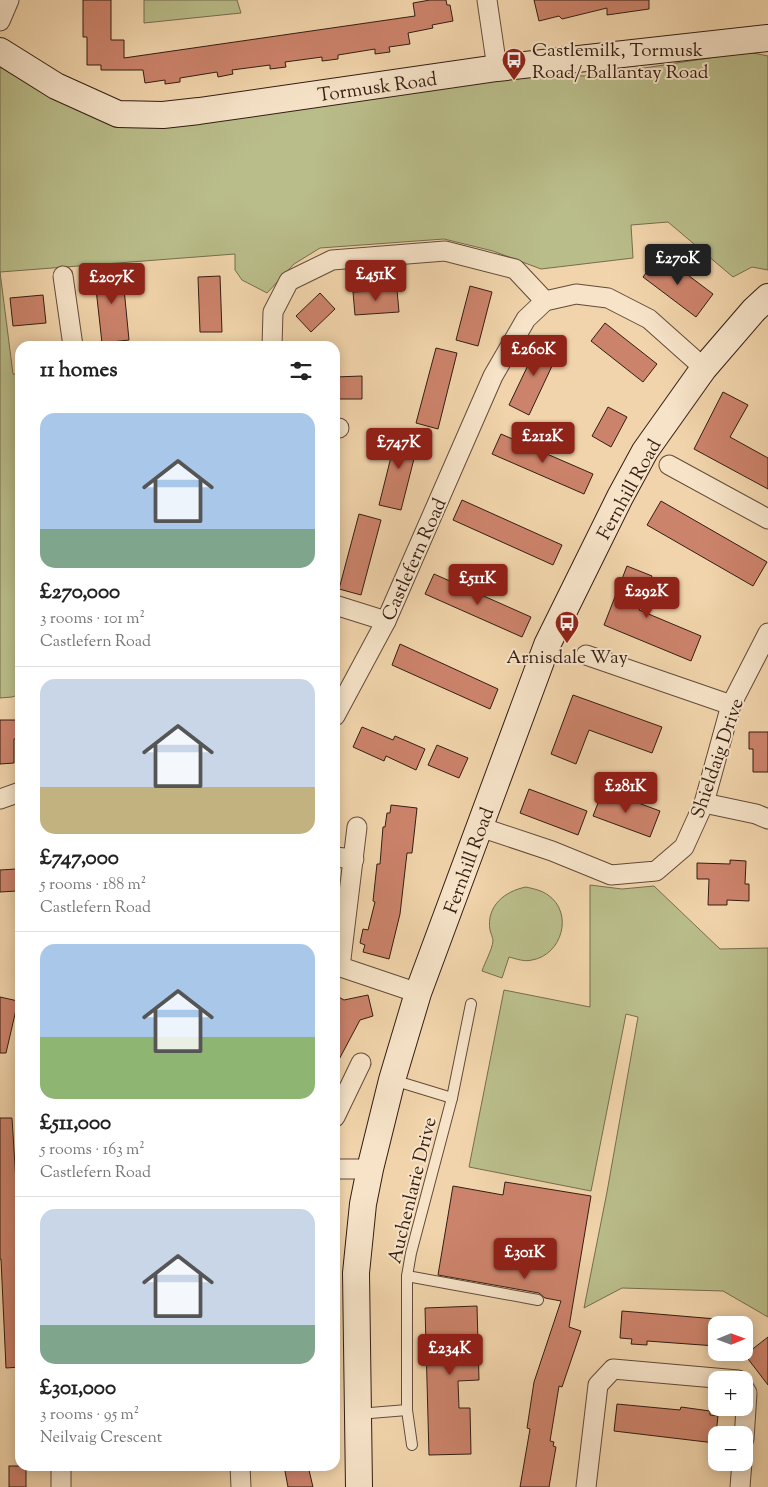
<!DOCTYPE html>
<html lang="en">
<head>
<meta charset="utf-8">
<style>
	body { margin:0; font-family:"Sorts Mill Goudy",serif; background:#f2f2f2; color:#222; height:100vh; display:flex; flex-direction:column; font-size:19px; white-space:nowrap }
	* { box-sizing:border-box; margin:0 }
	p { font-size:16px; color:#767676 }
	.icon { flex:none; width:28px; height:28px; fill:none; stroke:currentColor; stroke-width:2; stroke-linecap:round; stroke-linejoin:round }
	.map { position:relative; flex:1; overflow:hidden }
	.sheet { position:absolute; left:15px; top:341px; width:325px; height:1130px; display:flex; flex-direction:column; background:#fff; border-radius:15px; box-shadow:0 2px 12px #0003 }
	.sheet>* { flex:none }
	.needle { width:32px; rotate:89deg }
	.fabs { position:absolute; left:708px; top:1316px; display:grid; gap:10px }
	.fabs a { display:grid; place-items:center; width:45px; height:45px; border-radius:10px; background:#fff; box-shadow:0 2px 12px #0003; font-size:25px }
	.price { position:absolute; translate:-50% -42px; padding:0 11px; border-radius:5px; background:#8f2418; color:#fff; font-size:16px; line-height:32px; filter:drop-shadow(0 1px 2px #0008) }
	.price::after { content:''; position:absolute; left:50%; top:30px; width:15px; height:11px; margin-left:-8px; background:inherit; clip-path:polygon(0 0,100% 0,50% 100%) }
	.price.on { background:#222; color:#fff }
	ul { padding:0; list-style:none }
	li { display:grid; align-content:center; gap:10px; height:265px; padding:0 25px }
	li+li { border-top:1px solid #e0e0e0 }
	li span { display:grid; place-items:center; height:155px; border-radius:15px; color:#555 }
	li>.icon { margin-inline-start:auto }
	span .icon { width:90px; height:90px; fill:#fffc; stroke-width:1 }
	li b { font-size:21px }
	h2 { display:flex; justify-content:space-between; align-items:center; height:60px; padding:0 25px; font-size:21px }
	.map>svg:first-child { display:block }
</style>
</head>
<body>
<div class="map">
<svg width="768" height="1487" viewBox="0 0 768 1487">
	<rect width="100%" height="100%" fill="#f1d4ab"/>
	<filter id="stains"><feTurbulence type="fractalNoise" baseFrequency=".004" numOctaves="4"/><feColorMatrix values="0 0 0 0 .2 0 0 0 0 .09 0 0 0 0 .02 0 0 0 .5 -.17"/></filter>
	<radialGradient id="worn" r=".72"><stop offset=".6" stop-color="#630" stop-opacity="0"/><stop offset="1" stop-color="#630" stop-opacity=".3"/></radialGradient>
	<!-- green -->
	<g fill="#b9bd8a" stroke="#766d4e">
		<path d="M144,0H237L241,13L144,23Z"/>
		<path d="M748,52L768,56V270L752,267L733,277L668,222L631,225L633,258L541,269L493,251L444,239L320,248L294,264L267,293L242,280L235,270V254L0,272L13,374H20V694L12,697L0,698V64L84,112L523,75L592,76Z"/>
		<path d="M590,885L622,889L654,886L720,949L768,948V1317L723,1291L622,1288L584,1308L607,1192L638,1017L626,1014L591,1191L469,1167L504,990L590,1007Z"/>
		<path d="M526,887C534,889 541,890 548,895C574,913 562,955 532,960C524,962 517,959 509,957L502,978L482,971C485,962 492,950 493,941C493,938 491,934 490,930C486,906 505,891 526,887Z"/>
	</g>
	<!-- building -->
	<g fill="#cc836b" stroke="#341d13">
		<path d="M83,0H111V40H124V58L415,16L413,3L430,0H446L447,5H450L453,21L432,25L433,28L408,33L410,44L389,47L390,52L375,54V49L338,55V59L322,61V57L285,62L286,67L270,69V65L232,70L233,74L218,77L217,72L180,78V82L165,84V80L145,83L143,70H101V65H87V37H83Z"/>
		<path d="M534,0H649V9L607,15V8L562,19L559,16L539,21Z"/>
		<path d="M660,254L713,294L696,317L643,277Z"/>
		<path d="M122,268L129,340L102,343L94,271Z"/>
		<path d="M220,276L222,332H200L198,277Z"/>
		<path d="M470,286L492,292L478,346L456,340Z"/>
		<path d="M397,290L399,312L355,315L353,292Z"/>
		<path d="M320,293L335,309L311,332L296,316Z"/>
		<path d="M43,295L46,323L13,326L10,298Z"/>
		<path d="M605,323L657,364L643,382L591,341Z"/>
		<path d="M540,340L560,349L529,415L509,405Z"/>
		<path d="M436,348L457,353L438,429L416,423Z"/>
		<path d="M362,376V399H335V377Z"/>
		<path d="M723,392L748,405L730,437L768,458V489L694,449Z"/>
		<path d="M608,407L627,417L611,447L592,436Z"/>
		<path d="M398,429L420,435L401,510L379,505Z"/>
		<path d="M501,434L593,474L584,494L492,454Z"/>
		<path d="M462,500L562,545L553,565L453,520Z"/>
		<path d="M661,501L767,562L753,586L647,525Z"/>
		<path d="M359,514L381,520L361,595L339,589Z"/>
		<path d="M627,566L652,576L639,610L701,636L691,661L604,625Z"/>
		<path d="M434,574L531,617L522,637L425,594Z"/>
		<path d="M400,644L498,689L490,709L392,665Z"/>
		<path d="M573,695L662,727L652,753L589,730L576,764L551,754Z"/>
		<path d="M0,720H18L19,739H14V763L0,764Z"/>
		<path d="M362,727L393,740L395,736L425,749L416,770L386,756L384,761L353,747Z"/>
		<path d="M749,732H768V772H753V749H749Z"/>
		<path d="M437,745L468,758L459,778L428,765Z"/>
		<path d="M529,789L587,811L578,835L520,813Z"/>
		<path d="M603,790L660,811L650,837L593,816Z"/>
		<path d="M391,805L417,808L412,853H407L400,914L389,959L363,952L365,945L360,943L363,929L368,930L375,902L373,901L377,864H380L383,827H385L387,813H390Z"/>
		<path d="M730,860L746,861L745,884H749V901L727,900V905H708L709,879H697V863L730,864Z"/>
		<path d="M16,869L17,891L0,892V870Z"/>
		<path d="M335,995L344,1000L368,995L373,1016L360,1020L335,1067Z"/>
		<path d="M0,997L18,1001L6,1053H0Z"/>
		<path d="M0,1118H12L17,1198H19L20,1367L6,1368L1,1259H0Z"/>
		<path d="M505,1182L591,1196L569,1327L581,1331L562,1387L559,1386L550,1441L554,1442L553,1446L556,1447L549,1487H520L530,1429L527,1428L534,1382L561,1301L545,1298L539,1293L438,1275L453,1186L503,1195Z"/>
		<path d="M477,1306L479,1380L458,1381L459,1408H470L471,1454L429,1455L425,1308Z"/>
		<path d="M622,1311L716,1319V1346L647,1341V1345L631,1344L632,1339L620,1338Z"/>
		<path d="M768,1337V1385L745,1355Z"/>
		<path d="M617,1404L680,1410L681,1407L710,1411V1415L718,1416L715,1443L614,1431Z"/>
		<rect x="9" y="1466" width="17" height="21"/>
		<path d="M284,1466H308L313,1487H288Z"/>
	</g>
	<g fill="none" stroke-linecap="round" stroke-linejoin="round">
		<defs>
			<g id="lane">
				<path d="M393,1080L452,1098"/>
				<path d="M407,1276L538,1300"/>
				<path d="M358,1414L407,1410"/>
				<path d="M412,1445L407,1410V1276L411,1253L452,1098L471,1004"/>
			</g>
			<g id="street">
				<path d="M487,0L497,68"/>
				<path d="M0,21L9,0"/>
				<path d="M63,276L73,346"/>
				<path d="M272,346L273,312L289,281L332,260L445,251L515,269L545,301"/>
				<path d="M335,428H339"/>
				<path d="M669,465L768,519"/>
				<path d="M335,605L386,621"/>
				<path d="M586,655L731,705"/>
				<path d="M335,716L386,621L493,376L526,319L545,301L576,294L608,298L649,319L704,368"/>
				<path d="M0,799L20,792"/>
				<path d="M704,803L756,814L768,819"/>
				<path d="M480,827L552,851L611,875L656,871L684,847L704,803L731,705L768,633"/>
				<path d="M335,857L354,859"/>
				<path d="M335,965L418,993"/>
				<path d="M340,967L357,827"/>
				<path d="M335,1117L361,1063"/>
				<path d="M335,1169H370"/>
				<path d="M744,1388L747,1393L744,1439"/>
				<path d="M240,1466L241,1487"/>
				<path d="M61,1487V1466"/>
				<path d="M586,1487L598,1385L613,1369L738,1380"/>
				<path d="M740,1487L742,1462"/>
			</g>
			<g id="secondary">
				<path d="M0,51L56,86L118,114L163,115L199,111L497,68L768,38"/>
				<path d="M359,1487L356,1273L363,1204L370,1169L392,1080L418,993L547,645L620,497L645,451L704,368L754,310L768,297"/>
			</g>
		</defs>
		<!-- lane casing -->
		<use href="#lane" stroke="#634b39" stroke-width="12"/>
		<!-- street casing -->
		<use href="#street" stroke="#634b39" stroke-width="21"/>
		<!-- secondary casing -->
		<use href="#secondary" stroke="#341d13" stroke-width="28"/>
		<!-- lane -->
		<use href="#lane" stroke="#f6e3c8" stroke-width="10"/>
		<!-- street -->
		<use href="#street" stroke="#f6e3c8" stroke-width="19"/>
		<!-- secondary -->
		<use href="#secondary" stroke="#f6e3c8" stroke-width="26"/>
	</g>
	<!-- icons -->
	<defs>
		<symbol id="bus-pin" viewBox="-11 -11 22 30"><path d="M0 17L-7.5 6A9.5 9.5 0 1 1 7.5 6Z" fill="#8f2418" stroke="#f6e3c8"/><path d="M-5-6H5V4H4V6H2V4H-2V6H-4V4H-5ZM-3.5-4V0h7V-4ZM-3.5 1.2v1.5H-2V1.2ZM2 1.2v1.5H3.5V1.2Z" fill="#fff"/></symbol>
	</defs>
	<g fill-rule="evenodd">
		<use href="#bus-pin" x="500" y="46" width="28" height="38"/>
		<use href="#bus-pin" x="553" y="609" width="28" height="38"/>
	</g>
	<g text-anchor="middle" stroke-width="4" stroke-linejoin="round" paint-order="stroke">
		<!-- poi labels -->
		<g font-size="19" fill="#341d13" stroke="#f6e3c8" text-anchor="start">
			<text x="532" y="56">Castlemilk, Tormusk<tspan x="532" dy="22">Road/ Ballantay Road</tspan></text>
			<text x="567" y="663" text-anchor="middle">Arnisdale Way</text>
		</g>
		<!-- street labels -->
		<g font-size="19" fill="#341d13" stroke="#f6e3c8">
			<text transform="translate(377 86) rotate(-8)" y="7">Tormusk Road</text>
			<text transform="translate(628 489) rotate(-61)" y="7">Fernhill Road</text>
			<text transform="translate(413 559) rotate(-66)" y="7">Castlefern Road</text>
			<text transform="translate(716 758) rotate(-71)" y="7">Shieldaig Drive</text>
			<text transform="translate(468 860) rotate(-70)" y="7">Fernhill Road</text>
			<text transform="translate(411 1190) rotate(-76)" y="7">Auchenlarie Drive</text>
		</g>
	</g>
	<rect width="100%" height="100%" filter="url(#stains)"/>
	<rect width="100%" height="100%" fill="url(#worn)"/>
</svg>
<div class="fabs">
<a><svg class="needle" viewBox="-14 -14 28 28"><path d="M0-13l5 13h-10z" fill="#e53935"/><path d="M0 13l5-13h-10z" fill="#767676"/></svg></a>
<a>+</a>
<a>−</a>
</div>
<b class="price on" style="left:678px;top:286px">£270K</b>
<b class="price" style="left:376px;top:302px">£451K</b>
<b class="price" style="left:112px;top:305px">£207K</b>
<b class="price" style="left:534px;top:377px">£260K</b>
<b class="price" style="left:543px;top:464px">£212K</b>
<b class="price" style="left:399px;top:470px">£747K</b>
<b class="price" style="left:478px;top:606px">£511K</b>
<b class="price" style="left:647px;top:619px">£292K</b>
<b class="price" style="left:626px;top:814px">£281K</b>
<b class="price" style="left:525px;top:1280px">£301K</b>
<b class="price" style="left:450px;top:1376px">£234K</b>
<section class="sheet">
<h2>11 homes<svg class="icon" aria-label="filters" viewBox="0 0 24 24"><path d="M4 7h16M4 17h16"/><circle cx="9" cy="7" r="2"/><circle cx="15" cy="17" r="2"/></svg></h2>
<ul>
<li><span style="background:linear-gradient(#a9c7e8 75%,#7fa58c 0)"><svg class="icon" aria-label="home" viewBox="0 0 24 24"><path d="M3 11l9-7 9 7M6 9v11h12V9"/></svg></span><div><b>£270,000</b><p>3 rooms · 101 m²</p><p>Castlefern Road</p></div></li>
<li><span style="background:linear-gradient(#c9d6e8 70%,#c2b280 0)"><svg class="icon" aria-label="home" viewBox="0 0 24 24"><path d="M3 11l9-7 9 7M6 9v11h12V9"/></svg></span><div><b>£747,000</b><p>5 rooms · 188 m²</p><p>Castlefern Road</p></div></li>
<li><span style="background:linear-gradient(#a9c7e8 60%,#8fb573 0)"><svg class="icon" aria-label="home" viewBox="0 0 24 24"><path d="M3 11l9-7 9 7M6 9v11h12V9"/></svg></span><div><b>£511,000</b><p>5 rooms · 163 m²</p><p>Castlefern Road</p></div></li>
<li><span style="background:linear-gradient(#c9d6e8 75%,#7fa58c 0)"><svg class="icon" aria-label="home" viewBox="0 0 24 24"><path d="M3 11l9-7 9 7M6 9v11h12V9"/></svg></span><div><b>£301,000</b><p>3 rooms · 95 m²</p><p>Neilvaig Crescent</p></div></li>
</ul>
</section>
</div>
</body>
</html>
